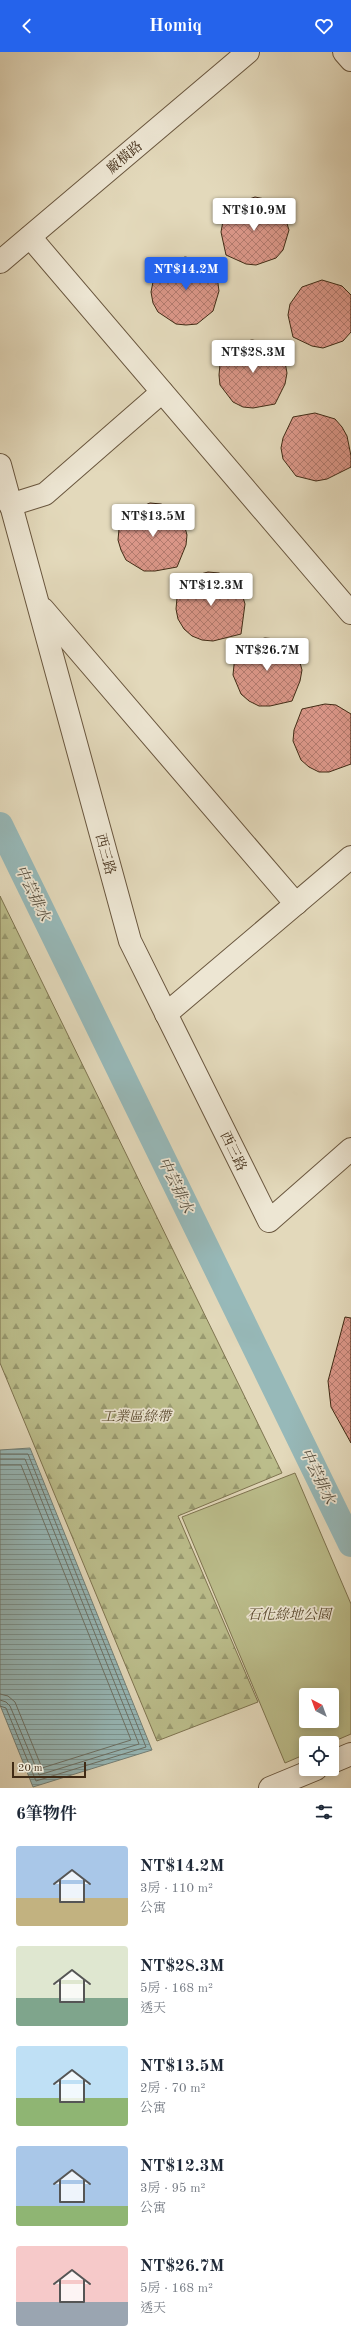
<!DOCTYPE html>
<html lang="zh-TW">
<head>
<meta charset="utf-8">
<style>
	body { margin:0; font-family:"Old Standard TT","Noto Serif TC",serif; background:#f2f2f3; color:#1f2937; height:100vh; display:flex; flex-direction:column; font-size:15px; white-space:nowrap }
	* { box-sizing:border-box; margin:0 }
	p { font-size:13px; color:#747a83 }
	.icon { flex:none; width:22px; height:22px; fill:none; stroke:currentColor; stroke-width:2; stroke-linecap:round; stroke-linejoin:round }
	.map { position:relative; height:1736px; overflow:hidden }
	.panel { display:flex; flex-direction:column; background:#fff; flex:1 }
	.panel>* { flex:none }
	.needle { width:26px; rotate:319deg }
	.controls { position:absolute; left:299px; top:1636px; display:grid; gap:8px }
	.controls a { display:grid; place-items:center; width:40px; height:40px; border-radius:4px; background:#fff; box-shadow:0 2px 10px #0003; font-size:20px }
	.scale { position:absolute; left:12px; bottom:10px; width:74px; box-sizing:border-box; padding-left:4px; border:2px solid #402b15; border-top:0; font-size:11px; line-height:14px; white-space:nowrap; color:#402b15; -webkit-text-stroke:3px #ede6d3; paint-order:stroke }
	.price { position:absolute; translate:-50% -34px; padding:0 9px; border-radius:4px; background:#fff; color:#222; font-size:13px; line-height:26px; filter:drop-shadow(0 1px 2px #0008) }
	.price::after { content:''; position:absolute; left:50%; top:24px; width:12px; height:9px; margin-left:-6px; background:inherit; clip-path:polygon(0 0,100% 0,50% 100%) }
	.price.on { background:#2563eb; color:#fff }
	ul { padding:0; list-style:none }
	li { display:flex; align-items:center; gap:12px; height:100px; padding:0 16px }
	li span { display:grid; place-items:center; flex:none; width:112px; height:80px; border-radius:4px; color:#555 }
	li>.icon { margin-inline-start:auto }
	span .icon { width:48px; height:48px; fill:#fffc; stroke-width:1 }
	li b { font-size:17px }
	h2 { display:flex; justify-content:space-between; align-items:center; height:48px; padding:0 16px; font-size:17px }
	header { display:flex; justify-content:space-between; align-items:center; height:52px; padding:0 16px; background:#2563eb; color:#fff; font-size:18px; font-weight:700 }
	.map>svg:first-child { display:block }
</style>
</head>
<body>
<header><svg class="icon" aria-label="back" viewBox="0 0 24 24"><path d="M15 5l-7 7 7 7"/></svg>Homiq<svg class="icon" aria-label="heart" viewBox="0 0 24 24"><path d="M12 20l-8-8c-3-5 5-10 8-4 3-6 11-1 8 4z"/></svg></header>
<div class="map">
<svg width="351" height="1736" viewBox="0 0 351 1736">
	<defs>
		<pattern id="forest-firs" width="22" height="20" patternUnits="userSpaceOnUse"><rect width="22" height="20" fill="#bbbd8b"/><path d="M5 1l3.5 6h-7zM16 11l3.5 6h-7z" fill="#999a70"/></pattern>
		<pattern id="water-rules" width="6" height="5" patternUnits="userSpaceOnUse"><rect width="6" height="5" fill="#97b9b9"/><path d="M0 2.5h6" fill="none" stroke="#7d9795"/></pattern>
		<pattern id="building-cross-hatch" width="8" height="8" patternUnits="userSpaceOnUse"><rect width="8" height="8" fill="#db9789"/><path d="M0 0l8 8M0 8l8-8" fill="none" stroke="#b37b6f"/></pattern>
	</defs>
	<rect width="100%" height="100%" fill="#e3d9bb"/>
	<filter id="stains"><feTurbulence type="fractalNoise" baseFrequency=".005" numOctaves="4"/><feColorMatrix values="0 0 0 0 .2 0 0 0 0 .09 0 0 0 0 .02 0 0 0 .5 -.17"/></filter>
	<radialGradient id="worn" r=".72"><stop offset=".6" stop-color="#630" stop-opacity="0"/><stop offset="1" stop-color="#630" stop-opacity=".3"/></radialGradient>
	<!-- green -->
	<path fill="#bbbd8b" stroke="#7e7450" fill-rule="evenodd" d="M295,1421L351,1552V1682L330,1691H306V1702L285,1711L182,1465ZM306,1643H332V1669H306Z"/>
	<!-- forest -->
	<path fill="url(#forest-firs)" stroke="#7e7450" d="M0,844L282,1421L178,1464L258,1650L157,1689L0,1311Z"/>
	<!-- water -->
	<path fill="url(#water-rules)" stroke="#748077" d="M30,1396L152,1698L33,1735L0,1653V1398Z"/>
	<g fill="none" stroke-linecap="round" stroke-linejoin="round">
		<!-- shore -->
		<g stroke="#6c7267" stroke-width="1">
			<path d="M0,1402H28L146,1695L36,1729L6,1656L0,1654"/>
			<path d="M0,1407H25L139,1692L39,1723L10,1654L6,1650L0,1648"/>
			<path d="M0,1413H21L131,1688L42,1716L15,1650L8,1644L0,1642"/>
		</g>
		<!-- canal -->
		<path stroke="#97b9b9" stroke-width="26" d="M0,773L351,1492"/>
	</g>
	<!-- building -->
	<g fill="url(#building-cross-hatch)" stroke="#402b15">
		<path d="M255,145L265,147L283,159L289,178L283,198L276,206L256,213L246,212L226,203L221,180L223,169L227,160L235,152Z"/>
		<path d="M185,205L195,207L216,217L219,239L213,259L197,272L186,273L176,272L158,260L153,251L151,240L153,230L165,212Z"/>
		<path d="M322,228L342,234L351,243V280L343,289L323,296L312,294L293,285L288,263L290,252L302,235Z"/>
		<path d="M252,288L263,290L283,299L287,321L285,332L275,352L253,356L243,355L233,350L220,333L219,323L220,312L225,303L242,290Z"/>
		<path d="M315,361L335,367L342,375L347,384L351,404V415L327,427L316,429L296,424L283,407L281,396L283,386L293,365Z"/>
		<path d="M150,451L161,452L171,456L179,463L184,472L187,483L186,493L177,515L155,519H144L126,508L121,498L118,488L119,477L124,467L131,459Z"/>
		<path d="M208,520L219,521L228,525L237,532L242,542L245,552L241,582L213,589L202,588L192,584L184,577L178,567L176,557L177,546L186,526Z"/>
		<path d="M265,586L276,587L285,591L294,598L299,607L302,618L300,629L292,649L270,654H259L249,649L241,642L233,623L236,593Z"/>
		<path d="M325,652L336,653L351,662V712L329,720H319L309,715L301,708L293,689L294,678L302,657Z"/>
		<path d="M345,1265L351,1266V1391L331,1355L328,1329Z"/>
	</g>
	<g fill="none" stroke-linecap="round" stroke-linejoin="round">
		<defs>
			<g id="minor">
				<path d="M344,0L351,8"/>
				<path d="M30,185L351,561"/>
				<path d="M0,210L248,0"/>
				<path d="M0,413L130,889L269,1169L351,1097"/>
				<path d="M10,453L45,442L162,340"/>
				<path d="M43,557L296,852"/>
				<path d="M166,962L351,805"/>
				<path d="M332,1710L351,1702"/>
				<path d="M270,1736L316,1717"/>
			</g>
		</defs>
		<!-- minor casing -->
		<use href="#minor" stroke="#69563e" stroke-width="24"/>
		<!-- minor -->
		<use href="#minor" stroke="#ede6d3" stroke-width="22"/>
	</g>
	<g text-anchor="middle" stroke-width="3.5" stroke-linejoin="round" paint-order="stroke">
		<!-- street labels -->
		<g font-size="14" fill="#402b15" stroke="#ede6d3">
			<text transform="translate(124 105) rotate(-40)" y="5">廠橫路</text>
			<text transform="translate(106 802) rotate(75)" y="5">西三路</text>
			<text transform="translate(234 1099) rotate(64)" y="5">西三路</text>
		</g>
		<!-- park labels -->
		<g font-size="14" font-style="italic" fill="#59482d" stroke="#ede6d3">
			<text x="136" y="1369">工業區綠帶</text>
			<text x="289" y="1567">石化綠地公園</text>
		</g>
		<!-- water labels -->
		<g font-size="15" font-style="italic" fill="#564e3e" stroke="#ede6d3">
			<text transform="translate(33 841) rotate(64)" y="5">中芸排水</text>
			<text transform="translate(176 1133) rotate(64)" y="5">中芸排水</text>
			<text transform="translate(318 1424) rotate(64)" y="5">中芸排水</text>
		</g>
	</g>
	<rect width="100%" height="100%" filter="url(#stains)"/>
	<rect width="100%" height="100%" fill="url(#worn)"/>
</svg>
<div class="controls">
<a><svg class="needle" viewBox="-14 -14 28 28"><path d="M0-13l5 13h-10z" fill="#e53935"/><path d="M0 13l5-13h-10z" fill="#747a83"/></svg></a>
<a><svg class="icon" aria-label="locate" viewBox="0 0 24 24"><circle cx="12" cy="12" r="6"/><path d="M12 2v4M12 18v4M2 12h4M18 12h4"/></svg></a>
</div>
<div class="scale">20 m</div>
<b class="price" style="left:254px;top:180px">NT$10.9M</b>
<b class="price on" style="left:186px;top:239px">NT$14.2M</b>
<b class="price" style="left:253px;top:322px">NT$28.3M</b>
<b class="price" style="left:153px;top:486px">NT$13.5M</b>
<b class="price" style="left:211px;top:555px">NT$12.3M</b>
<b class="price" style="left:267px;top:620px">NT$26.7M</b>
</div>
<section class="panel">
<h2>6筆物件<svg class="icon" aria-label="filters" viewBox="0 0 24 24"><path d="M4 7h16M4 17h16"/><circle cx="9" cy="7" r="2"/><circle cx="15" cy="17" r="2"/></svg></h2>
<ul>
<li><span style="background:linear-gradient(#a9c7e8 65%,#c2b280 0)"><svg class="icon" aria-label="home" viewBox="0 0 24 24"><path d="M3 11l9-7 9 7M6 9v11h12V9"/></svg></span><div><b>NT$14.2M</b><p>3房 · 110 m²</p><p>公寓</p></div></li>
<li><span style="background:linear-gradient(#dfe7d0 65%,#7fa58c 0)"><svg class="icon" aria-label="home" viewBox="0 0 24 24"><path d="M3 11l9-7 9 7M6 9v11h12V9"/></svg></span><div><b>NT$28.3M</b><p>5房 · 168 m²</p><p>透天</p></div></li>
<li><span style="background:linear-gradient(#bfe0f5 65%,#8fb573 0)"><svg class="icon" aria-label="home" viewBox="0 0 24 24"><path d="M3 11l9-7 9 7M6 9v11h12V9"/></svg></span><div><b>NT$13.5M</b><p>2房 · 70 m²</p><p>公寓</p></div></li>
<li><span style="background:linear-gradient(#a9c7e8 75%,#8fb573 0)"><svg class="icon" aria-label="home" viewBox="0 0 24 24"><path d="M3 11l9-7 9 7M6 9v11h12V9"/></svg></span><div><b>NT$12.3M</b><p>3房 · 95 m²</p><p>公寓</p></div></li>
<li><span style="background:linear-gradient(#f6c9c9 70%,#9aa5b1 0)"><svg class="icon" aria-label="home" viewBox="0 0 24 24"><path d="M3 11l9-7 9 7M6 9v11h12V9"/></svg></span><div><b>NT$26.7M</b><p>5房 · 168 m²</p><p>透天</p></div></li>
</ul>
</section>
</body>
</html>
